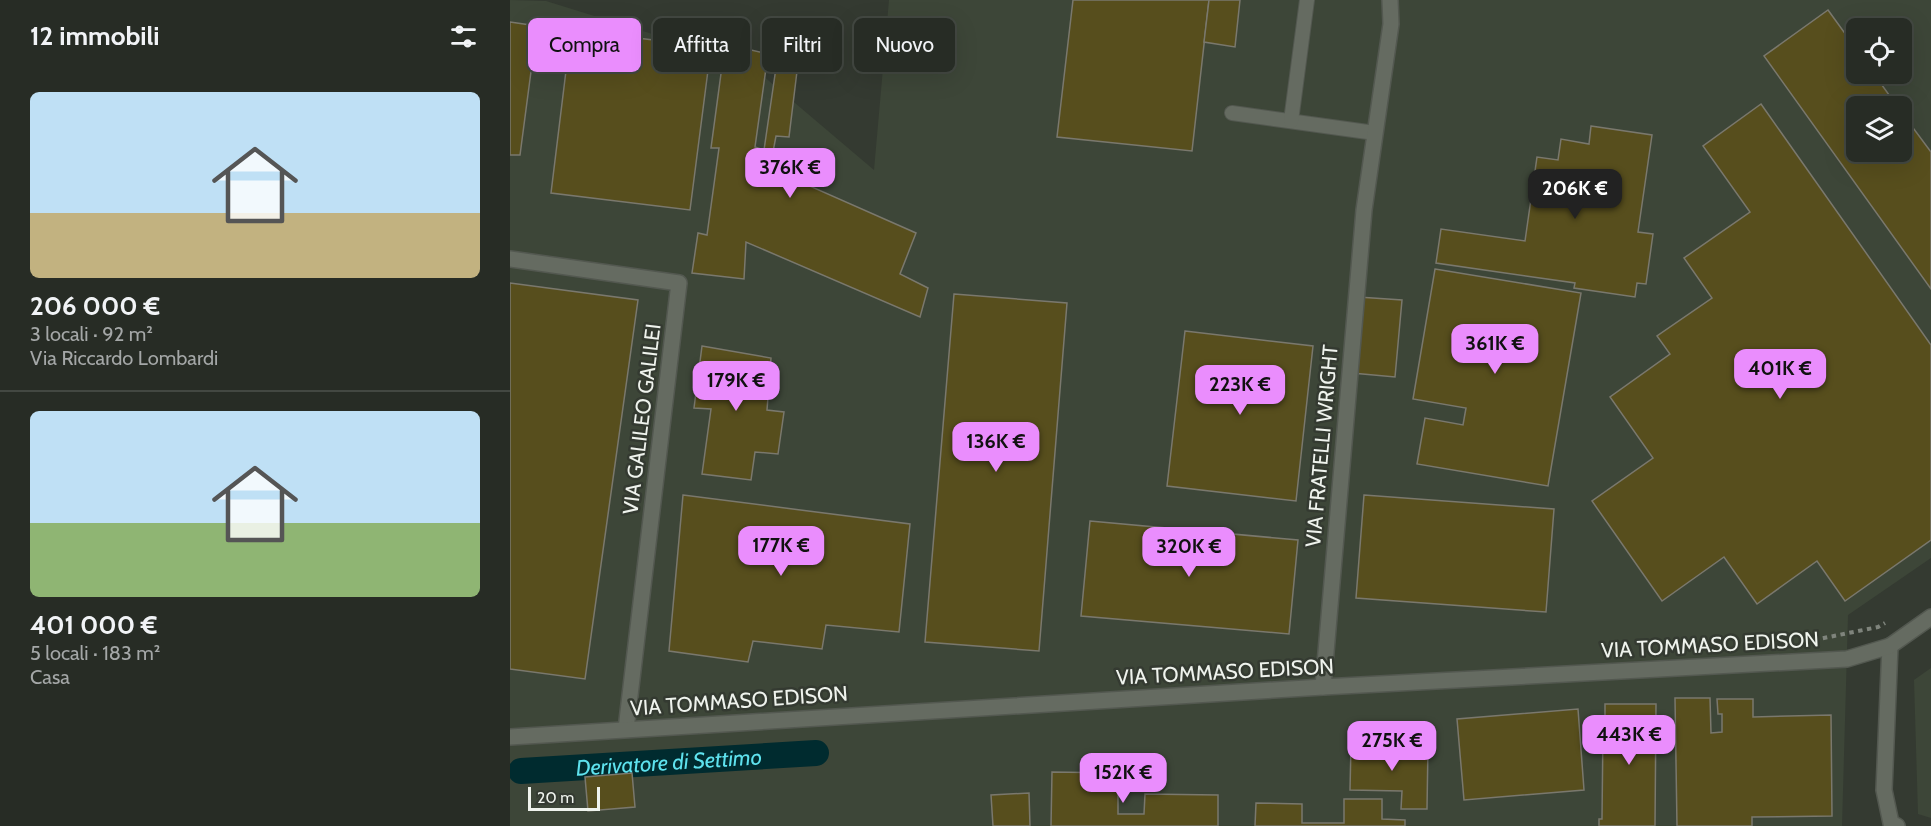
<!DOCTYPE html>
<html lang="it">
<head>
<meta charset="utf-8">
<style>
	body { margin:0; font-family:Cabin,sans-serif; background:#2f342d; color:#f1f3f6; height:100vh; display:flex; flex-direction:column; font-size:22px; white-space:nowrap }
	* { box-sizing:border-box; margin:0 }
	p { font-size:20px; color:#a4a7a7 }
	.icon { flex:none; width:33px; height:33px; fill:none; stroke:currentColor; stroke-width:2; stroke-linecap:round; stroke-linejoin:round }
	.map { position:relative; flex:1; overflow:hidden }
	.drawer { display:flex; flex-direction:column; background:#272c25; width:510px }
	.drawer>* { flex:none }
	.top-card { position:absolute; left:18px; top:18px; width:570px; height:54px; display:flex; gap:12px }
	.tools { position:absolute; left:1336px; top:18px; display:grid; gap:12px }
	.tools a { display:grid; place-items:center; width:66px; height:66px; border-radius:9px; background:#272c25; box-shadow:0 6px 24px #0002,0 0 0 2px #434842; font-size:30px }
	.scale { position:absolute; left:18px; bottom:15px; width:72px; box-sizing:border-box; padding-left:6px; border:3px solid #eff3ed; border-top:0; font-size:16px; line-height:21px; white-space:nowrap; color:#eff3ed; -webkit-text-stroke:4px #343a31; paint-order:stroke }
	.price { position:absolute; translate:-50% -51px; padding:0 14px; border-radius:12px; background:#ea8dfd; color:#111; font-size:20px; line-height:39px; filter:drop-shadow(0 2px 3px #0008) }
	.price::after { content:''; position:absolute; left:50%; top:36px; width:18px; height:14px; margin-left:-9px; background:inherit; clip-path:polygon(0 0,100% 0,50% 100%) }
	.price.selected { background:#222; color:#fff }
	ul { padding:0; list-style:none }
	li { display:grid; align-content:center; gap:12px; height:318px; padding:0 30px }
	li+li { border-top:2px solid #434842 }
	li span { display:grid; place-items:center; height:186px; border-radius:9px; color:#555 }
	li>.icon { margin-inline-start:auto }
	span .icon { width:108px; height:108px; fill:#fffc; stroke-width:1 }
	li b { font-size:26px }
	h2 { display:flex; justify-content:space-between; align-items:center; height:72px; padding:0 30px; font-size:26px }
	.pill { padding:0 21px; border-radius:9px; background:#272c25; box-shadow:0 6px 24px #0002,0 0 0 2px #434842; font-size:21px; line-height:54px }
	.pill.selected { background:#ea8dfd; color:#111 }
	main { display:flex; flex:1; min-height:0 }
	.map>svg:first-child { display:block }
</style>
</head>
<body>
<main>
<section class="drawer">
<h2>12 immobili<svg class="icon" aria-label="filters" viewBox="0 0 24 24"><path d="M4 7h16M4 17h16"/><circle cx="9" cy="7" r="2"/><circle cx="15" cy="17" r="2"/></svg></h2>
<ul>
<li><span style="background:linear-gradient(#bfe0f5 65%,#c2b280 0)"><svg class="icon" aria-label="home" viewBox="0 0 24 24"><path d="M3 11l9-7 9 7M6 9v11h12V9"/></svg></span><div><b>206 000 €</b><p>3 locali · 92 m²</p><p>Via Riccardo Lombardi</p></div></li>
<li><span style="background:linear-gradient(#bfe0f5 60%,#8fb573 0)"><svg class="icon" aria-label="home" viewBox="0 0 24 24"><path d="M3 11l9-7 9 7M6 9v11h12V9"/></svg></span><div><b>401 000 €</b><p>5 locali · 183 m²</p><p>Casa</p></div></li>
</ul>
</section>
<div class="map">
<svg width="1421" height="826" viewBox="0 0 1421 826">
	<rect width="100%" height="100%" fill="#343a31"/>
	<!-- built -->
	<g fill="#3d4638" fill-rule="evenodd">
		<path d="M0,0L36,1L239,64L364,170L379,0H1421V558L1338,615L1332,826H0ZM1347,28H1392V74H1347ZM1347,106H1392V152H1347Z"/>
		<path d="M1421,668V818L1408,814L1404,680Z"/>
	</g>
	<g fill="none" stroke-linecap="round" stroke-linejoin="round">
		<!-- canal -->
		<path stroke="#002b2f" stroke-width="26" id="s1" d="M11,771L306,753"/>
	</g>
	<!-- building -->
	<g fill="#574e1d" stroke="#7a786d" stroke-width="1.5">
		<path d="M563,0H699L682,151L547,137Z"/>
		<path d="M699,0H730L725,47L694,42Z"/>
		<path d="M1318,10L1347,50V74H1364L1387,106H1347V152H1392V113L1421,152V289L1254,56Z"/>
		<path d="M0,22L27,26L10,155H0Z"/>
		<path d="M61,30L201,47L180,210L41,193Z"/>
		<path d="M215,44L258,54L245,147L254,150L267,61L288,63L279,137L266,136L262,157L302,171L295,184L406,233L390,274L418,288L410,317L236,242L234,279L182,273L188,233L197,235L209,148H201Z"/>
		<path d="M1251,104L1421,345V540L1335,601L1307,561L1247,604L1214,557L1152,601L1082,501L1143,458L1100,397L1160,354L1147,336L1202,298L1174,258L1240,212L1193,146Z"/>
		<path d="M1081,126L1142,135L1128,232L1143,234L1136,284L1127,283L1125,297L1064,288L1065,283L926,263L931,229L1015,241L1027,157L1048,160L1051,139L1079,144Z"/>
		<path d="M925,269L1071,293L1038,486L907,464L915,418L953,425L956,408L903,399Z"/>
		<path d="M0,283L128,300L75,679L0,669Z"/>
		<path d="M444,294L557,303L529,651L415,642Z"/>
		<path d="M848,297L892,300L885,377L842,373Z"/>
		<path d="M675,331L803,346L786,501L657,486Z"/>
		<path d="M192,346L261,358L257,410L274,412L268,454L245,452L241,480L192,474L201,409L184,408Z"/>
		<path d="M173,495L400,524L389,632L316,625L312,649L243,641L238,662L159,651Z"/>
		<path d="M854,495L1044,509L1036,612L846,598Z"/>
		<path d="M580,521L788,540L779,634L571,616Z"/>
		<path d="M1165,698H1200L1201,733L1212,732V714H1208L1207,699H1243V717L1321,715L1322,816L1242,817V826H1167Z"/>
		<path d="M1095,704H1146L1145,826H1089V819H1092L1093,727L1095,726Z"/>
		<path d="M1068,709L1074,790L954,800L947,719Z"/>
		<path d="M841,745L918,746L917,809H891L892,791L840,790Z"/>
		<path d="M542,772L608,773V814H634L635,794L708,795V826H541Z"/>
		<path d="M122,773L125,807L78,811L75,777Z"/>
		<path d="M519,793L520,826H483L481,795Z"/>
		<path d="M834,799H872V819L895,820V826H745L746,803L792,804V823H834Z"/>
	</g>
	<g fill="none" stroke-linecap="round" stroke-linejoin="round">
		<defs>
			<g id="service">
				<path d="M722,113L865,133"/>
				<path d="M781,121L797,0"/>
			</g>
			<g id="minor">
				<path d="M0,259L169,283L116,729"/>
				<path d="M1380,646L1374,790L1381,823L1387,826"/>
			</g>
			<g id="tertiary">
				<path d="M813,687L854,210L881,24L880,0"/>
				<path d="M0,737L813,687L1337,659L1380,646L1421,617"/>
			</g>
		</defs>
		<!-- service casing -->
		<use href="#service" stroke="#535850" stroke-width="16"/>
		<!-- minor casing -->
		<use href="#minor" stroke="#535850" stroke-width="18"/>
		<!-- tertiary casing -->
		<use href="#tertiary" stroke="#535850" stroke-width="18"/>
		<!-- path -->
		<path stroke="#7f847c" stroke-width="4" stroke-dasharray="4.5 4.5" stroke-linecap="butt" d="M1304,640L1368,627L1375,623"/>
		<!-- service -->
		<use href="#service" stroke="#656b61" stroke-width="14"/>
		<!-- minor -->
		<use href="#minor" stroke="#656b61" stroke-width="15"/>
		<!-- tertiary -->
		<use href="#tertiary" stroke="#656b61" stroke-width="15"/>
	</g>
	<g text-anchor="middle" stroke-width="5" stroke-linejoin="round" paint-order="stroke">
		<!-- street labels -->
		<g font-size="21" fill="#eff3ed" stroke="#343a31">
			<text transform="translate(132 419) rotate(-83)" y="7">VIA GALILEO GALILEI</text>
			<text transform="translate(812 446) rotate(-85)" y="7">VIA FRATELLI WRIGHT</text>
			<text transform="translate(1200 645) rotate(-3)" y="7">VIA TOMMASO EDISON</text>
			<text transform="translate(715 672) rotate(-3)" y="7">VIA TOMMASO EDISON</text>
			<text transform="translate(229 701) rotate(-4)" y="7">VIA TOMMASO EDISON</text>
		</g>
		<!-- water labels -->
		<g font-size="22" font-style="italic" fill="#5ee2ee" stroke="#343a31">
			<text dy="8" stroke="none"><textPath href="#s1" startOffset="148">Derivatore di Settimo</textPath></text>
		</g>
	</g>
</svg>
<div class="tools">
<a><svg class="icon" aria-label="locate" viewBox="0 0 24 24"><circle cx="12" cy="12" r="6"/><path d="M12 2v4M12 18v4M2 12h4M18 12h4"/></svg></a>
<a><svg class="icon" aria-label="layers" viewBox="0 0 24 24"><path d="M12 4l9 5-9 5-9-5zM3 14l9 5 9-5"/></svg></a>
</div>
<div class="scale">20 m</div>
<b class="price" style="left:280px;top:199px">376K €</b>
<b class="price selected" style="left:1065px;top:220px">206K €</b>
<b class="price" style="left:985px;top:375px">361K €</b>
<b class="price" style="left:1270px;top:400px">401K €</b>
<b class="price" style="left:226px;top:412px">179K €</b>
<b class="price" style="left:730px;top:416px">223K €</b>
<b class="price" style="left:486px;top:473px">136K €</b>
<b class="price" style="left:271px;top:577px">177K €</b>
<b class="price" style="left:679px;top:578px">320K €</b>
<b class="price" style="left:1119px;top:766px">443K €</b>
<b class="price" style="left:882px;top:772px">275K €</b>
<b class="price" style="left:613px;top:804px">152K €</b>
<div class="top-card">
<a class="pill selected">Compra</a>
<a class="pill">Affitta</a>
<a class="pill">Filtri</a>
<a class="pill">Nuovo</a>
</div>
</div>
</main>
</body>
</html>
